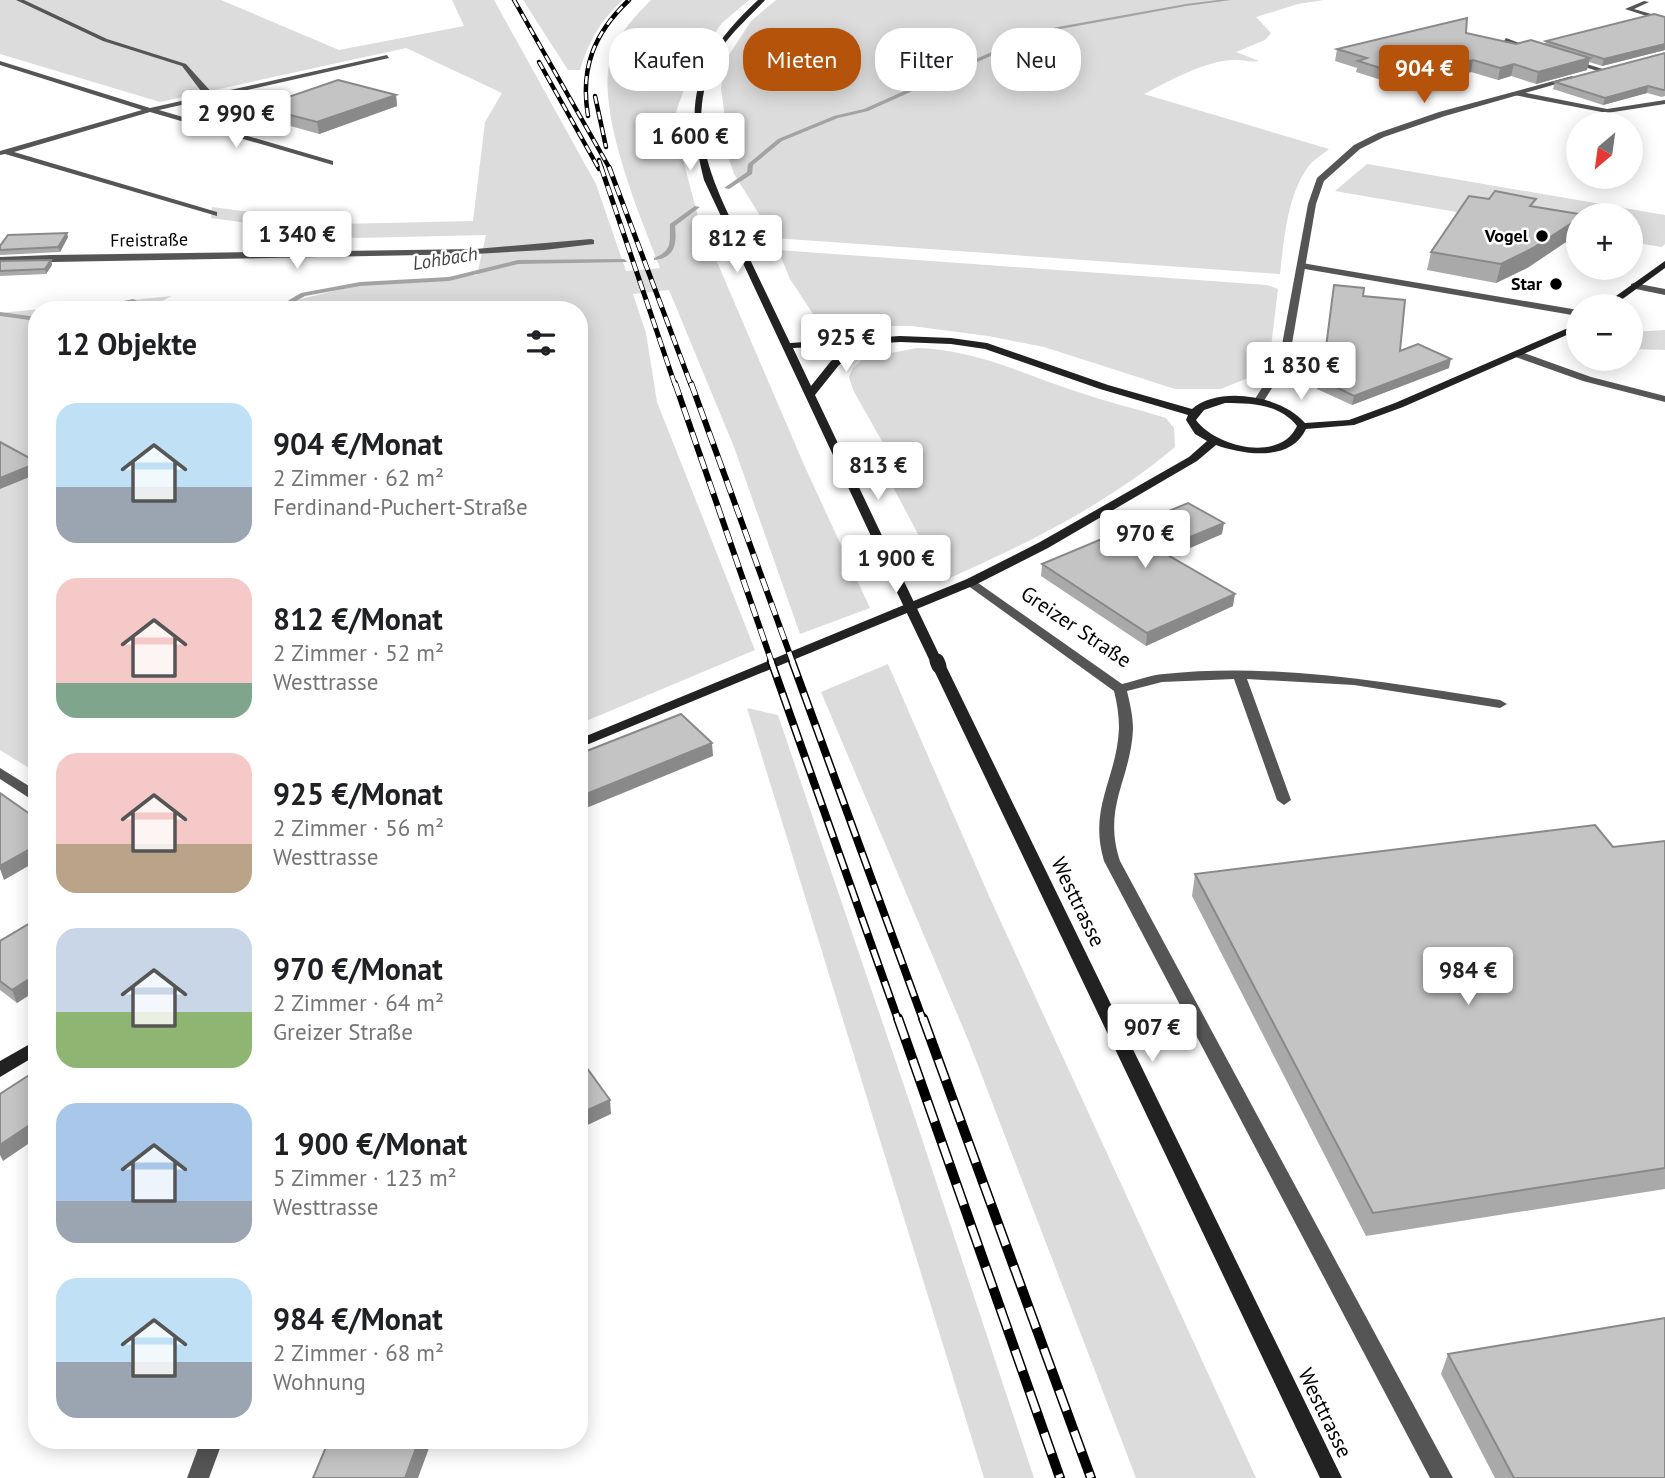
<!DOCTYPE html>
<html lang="de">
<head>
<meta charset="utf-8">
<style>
	body { margin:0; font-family:"PT Sans",sans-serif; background:#f6f6f6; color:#202124; height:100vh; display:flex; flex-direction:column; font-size:26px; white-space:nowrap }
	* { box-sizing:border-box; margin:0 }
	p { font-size:23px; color:#757577 }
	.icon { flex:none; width:38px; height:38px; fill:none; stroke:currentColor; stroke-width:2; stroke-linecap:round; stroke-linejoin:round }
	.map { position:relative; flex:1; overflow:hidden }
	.drawer { position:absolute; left:28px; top:301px; width:560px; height:1148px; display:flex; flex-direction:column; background:#fff; border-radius:28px; box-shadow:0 4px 18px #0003 }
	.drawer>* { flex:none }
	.top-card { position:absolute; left:609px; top:28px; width:665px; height:63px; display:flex; gap:14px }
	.needle { width:46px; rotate:209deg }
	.fabs { position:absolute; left:1566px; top:112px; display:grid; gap:14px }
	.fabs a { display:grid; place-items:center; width:77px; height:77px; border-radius:50%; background:#fff; box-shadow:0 4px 18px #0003; font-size:35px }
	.price { position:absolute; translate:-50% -60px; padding:0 16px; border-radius:7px; background:#fff; color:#222; font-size:23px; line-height:46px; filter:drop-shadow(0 2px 4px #0008) }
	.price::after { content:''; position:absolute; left:50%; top:42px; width:21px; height:16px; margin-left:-10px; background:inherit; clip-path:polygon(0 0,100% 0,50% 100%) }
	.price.on { background:#b45309; color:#fff }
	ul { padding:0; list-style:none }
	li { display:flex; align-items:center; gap:21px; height:175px; padding:0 28px }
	li span { display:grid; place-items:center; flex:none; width:196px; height:140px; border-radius:21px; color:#555 }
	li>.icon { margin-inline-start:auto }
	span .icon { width:84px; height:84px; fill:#fffc; stroke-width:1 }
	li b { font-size:30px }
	h2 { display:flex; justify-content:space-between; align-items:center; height:84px; padding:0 28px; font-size:30px }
	.tag { padding:0 24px; border-radius:28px; background:#fff; box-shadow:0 4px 18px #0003; font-size:24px; line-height:63px }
	.tag.on { background:#b45309; color:#fff }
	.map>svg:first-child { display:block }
</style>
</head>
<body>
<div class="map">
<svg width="1665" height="1478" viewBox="0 0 1665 1478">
	<rect width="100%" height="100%" fill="#fff"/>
	<!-- green -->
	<g fill="#dcdcdc">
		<path d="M0,0H221L339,50L464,26L452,0H494L596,184L626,271L660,268C641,218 591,103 613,51C621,31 635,16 651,0H749L722,23L693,64L676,112L682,156L699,220L805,467L870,608L800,634L734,447L669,290L633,294L646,333L657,402L755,650L579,724V310H255L367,283L477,275L486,235L355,238L211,218L212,207L340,224L473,221L485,122L502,93L406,48L160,102L0,54Z"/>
		<path d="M523,0H623C600,21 589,41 580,70H568Z"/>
		<path d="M776,0H1324L1298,4L1256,17L1271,33L1265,40L1236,52L1259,61C1248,63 1242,59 1232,60C1205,61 1167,82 1144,94L1329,149C1322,155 1313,160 1308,167C1287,196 1284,240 1280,274L774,238L734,174L724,145L725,118L721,88L725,61L751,21Z"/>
		<path d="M1367,164L1665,215V244L1662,247L1631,242V215H1578V233L1335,191Z"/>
		<path d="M778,250L1267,285L1278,289L1271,347L1248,378L1221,389H1175L1044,347L988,336L912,326H831L815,317L790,279Z"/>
		<path d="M172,296L145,310H37V773L0,750V313Z"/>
		<path d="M1665,330V350L1631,349V332Z"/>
		<path d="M917,348C979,350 1021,374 1078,392C1107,402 1137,409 1166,418L1174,428L1175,447C1106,505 1025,545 943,581L886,474L883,443L853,390L849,377L853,368L864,358Z"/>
		<path d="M888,664L989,896L1256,1478H1136L969,1042L821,692Z"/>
		<path d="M747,708L778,715L917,1124L1034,1478H984Z"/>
	</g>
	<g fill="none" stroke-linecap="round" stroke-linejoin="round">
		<!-- stream -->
		<g fill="#a3a3a3" fill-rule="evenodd">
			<path d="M1218,0H1231L1186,6L1044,32L868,111L838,118L782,141L753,165L752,174L729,189L724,188L747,172L748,164L778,139L834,116L864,109L1041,30L1186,4Z"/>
			<path d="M695,206L700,207L675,226C677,244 675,258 654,260V258C674,250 669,241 670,224Z"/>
			<path d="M624,259L627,261L626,262L518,264L449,281L360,286L305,296L280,310H272L301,293L360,282L449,277L518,260Z"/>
			<path d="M133,299L150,307L148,310H141L143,308L132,303L100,310H86Z"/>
			<path d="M0,312L37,317V321L0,316Z"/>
		</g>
		<!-- service -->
		<g fill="#555" fill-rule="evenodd">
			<path d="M16,0H24L107,39L186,64L215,96L211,98L201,91L182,66L103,41Z"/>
			<path d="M1644,1L1649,2L1634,9L1665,18V22L1625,9Z"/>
			<path d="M1506,38L1533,48L1534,49L1531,51L1504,41Z"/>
			<path d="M1570,59L1603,69L1604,70L1601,72L1568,62Z"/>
			<path d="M1302,263L1578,310V316L1299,268L1297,266Z"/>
			<path d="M1634,283L1665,289V295L1631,288V284Z"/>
			<path d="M971,578L1122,684C1136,681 1150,675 1164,674C1276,662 1389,683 1500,700L1507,704L1500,708L1354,685L1247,679L1291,800L1284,805L1277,800L1234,679L1162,682L1127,691C1130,704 1133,716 1133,729C1131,779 1102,807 1120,861L1453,1478H1430L1104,861C1088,807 1117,779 1119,728C1119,715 1117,703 1114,691L967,585L965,582L967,579Z"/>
		</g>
		<!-- minor -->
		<g fill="#555" fill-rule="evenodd">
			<path d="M387,55L389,58L159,110L333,161V165L150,112L14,152L217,212V216L5,154L0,155V151L142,110L0,65V61L150,108Z"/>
			<path d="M1517,91L1607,109L1665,100V104L1607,113L1514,95Z"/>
			<path d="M591,239L594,240V244L544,250L475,254L0,263V257L51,255L475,249Z"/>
			<path d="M1513,352H1521L1591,377L1665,396V402L1583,381L1513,356Z"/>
			<path d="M0,768L37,791V803L0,779Z"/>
			<path d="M201,1440H223L209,1478H187Z"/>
		</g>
		<!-- tertiary -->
		<path fill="#555" fill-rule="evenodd" d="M1572,76L1574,79L1445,116L1384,137L1360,149L1324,181L1316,204L1289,361L1262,404H1254L1253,402L1279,361L1308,204L1317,178L1354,145L1378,133L1439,112Z"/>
		<!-- secondary -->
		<g fill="#222" fill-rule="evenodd">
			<path d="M758,0H765C747,20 725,37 714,62C683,128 715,186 743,245C759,278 774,310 790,343L900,336L951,338L987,343L1108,385L1192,409C1219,385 1283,396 1305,423L1349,420L1395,403L1575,325L1578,324V330L1403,407L1354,425L1306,429C1291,462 1244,455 1216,445L1197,461L1048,548L975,585L579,748V739L967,579L1040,542L1189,457L1207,441L1195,434L1186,420L1188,415L1100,389L985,349L951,344L900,342L870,344L839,365L815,395L896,565L890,569L886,568L704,180C683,97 696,58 758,0ZM857,345L831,361L811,386L793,348ZM1225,403C1252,403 1279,404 1297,426C1280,463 1216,447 1196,420L1204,410Z"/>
			<path d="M1665,261V268L1613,306H1602Z"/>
			<path d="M939,662L946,666L1342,1478H1320L932,666Z"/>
			<path d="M37,1040V1055L0,1077V1061Z"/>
		</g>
		<defs>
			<g id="rail-far4">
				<path d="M514,0L610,169"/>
				<path d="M539,62L599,169"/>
				<path d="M595,96L606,147"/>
				<path d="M588,116C580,68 594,33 629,0"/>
				<path d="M599,160L602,169"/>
			</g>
			<g id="rail-far3">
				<path d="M601,167L675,385"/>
				<path d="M609,167L691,385"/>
			</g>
			<g id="rail-far2">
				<path d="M675,383L772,663"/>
				<path d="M691,383L793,663"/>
			</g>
			<g id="rail-far1">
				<path d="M771,661L898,1020"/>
				<path d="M792,661L923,1020"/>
			</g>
			<g id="rail">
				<path d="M898,1018L1060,1478"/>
				<path d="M923,1018L1091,1478"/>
			</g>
		</defs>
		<!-- rail-far4 casing -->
		<use href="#rail-far4" stroke="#000" stroke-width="4.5"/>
		<!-- rail-far3 casing -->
		<use href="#rail-far3" stroke="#000" stroke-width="5"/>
		<!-- rail-far2 casing -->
		<use href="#rail-far2" stroke="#000" stroke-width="6"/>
		<!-- rail-far1 casing -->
		<use href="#rail-far1" stroke="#000" stroke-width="8"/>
		<!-- rail casing -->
		<use href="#rail" stroke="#000" stroke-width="10"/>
		<!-- rail-far4 -->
		<use href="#rail-far4" stroke="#fff" stroke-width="2.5" stroke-dasharray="8" stroke-linecap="butt"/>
		<!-- rail-far3 -->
		<use href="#rail-far3" stroke="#fff" stroke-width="3.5" stroke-dasharray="10" stroke-linecap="butt"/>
		<!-- rail-far2 -->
		<use href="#rail-far2" stroke="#fff" stroke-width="4.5" stroke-dasharray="13" stroke-linecap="butt"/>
		<!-- rail-far1 -->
		<use href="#rail-far1" stroke="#fff" stroke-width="5" stroke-dasharray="17" stroke-linecap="butt"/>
		<!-- rail -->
		<use href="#rail" stroke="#fff" stroke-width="7" stroke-dasharray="22" stroke-linecap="butt"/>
		<!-- secondary-bridge-far1 -->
		<path stroke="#222" stroke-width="11" d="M890,565L937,663"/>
		<!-- secondary-bridge -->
		<path stroke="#222" stroke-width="15" d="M937,661L939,666"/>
	</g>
	<!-- wall -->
	<g fill="#a9a9a9">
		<path d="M1665,17V50L1602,66L1589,62L1587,70L1536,84L1511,76L1498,80L1471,72L1407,88L1356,72L1357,68L1335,61L1337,49L1466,33L1516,44H1545L1546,41Z"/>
		<path d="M1665,53V96L1662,97L1647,93L1603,105L1553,89L1555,82Z"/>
		<path d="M396,95L397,106L319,134L262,118L259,107Z"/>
		<path d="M1534,207L1529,267L1496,283L1427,270L1431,252Z"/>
		<path d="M68,237L60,252L0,255V246Z"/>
		<path d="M51,260L52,265L46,274L0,276V261Z"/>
		<path d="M1334,285L1363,296L1400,351L1449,368L1352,405L1317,389L1322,354L1325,355Z"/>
		<path d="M1222,534L1171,556L1233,606L1146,646L1041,576L1042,564Z"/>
		<path d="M1665,841V1189L1366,1236L1192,896L1195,874L1613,847Z"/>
		<path d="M37,919V990L17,1003L0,990V941Z"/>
		<path d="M1448,1354L1665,1478H1495L1441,1374Z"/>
	</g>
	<!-- shaded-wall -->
	<g fill="#898989">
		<path d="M1665,44V50L1602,66L1604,59Z"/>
		<path d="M1590,58L1587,70L1536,84L1538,72Z"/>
		<path d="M1473,60L1471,72L1407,88L1409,77Z"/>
		<path d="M1514,64L1511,76L1498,80L1500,68Z"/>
		<path d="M1648,86L1647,93L1603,105L1605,98Z"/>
		<path d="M396,95L397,106L319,134L317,122Z"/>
		<path d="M1578,219V234L1529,267L1496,283L1501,264Z"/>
		<path d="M67,233L68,237L60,252L58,247Z"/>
		<path d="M51,260L52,265L46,274L45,269Z"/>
		<path d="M1451,359L1449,368L1352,405L1354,396Z"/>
		<path d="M37,463V474L0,489V478Z"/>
		<path d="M1224,523L1222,534L1158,562L1159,550Z"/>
		<path d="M1235,594L1233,606L1146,646L1147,633Z"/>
		<path d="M712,743L713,756L579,811V797Z"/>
		<path d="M37,845V861L4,880L0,869V866Z"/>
		<path d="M37,974V990L17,1003L12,990Z"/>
		<path d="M610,1100L611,1114L579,1129V1114Z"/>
		<path d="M37,1120V1138L3,1161L0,1155V1145Z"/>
		<path d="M419,1440H432L418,1478H405Z"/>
	</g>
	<!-- building -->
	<g fill="#c4c4c4" stroke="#898989" stroke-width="2">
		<path d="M1654,14L1665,17V44L1604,59L1546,41Z"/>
		<path d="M1467,18L1466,33L1516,44L1531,40L1590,58L1538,72L1514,64L1500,68L1473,60L1409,77L1358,61L1367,58L1337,49Z"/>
		<path d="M1665,53V90H1663L1648,86L1605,98L1555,82Z"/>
		<path d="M338,80L396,95L317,122L259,107Z"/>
		<path d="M1495,191L1536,199L1530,206L1585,215H1578V219L1533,248L1501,264L1431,252L1469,196L1489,199Z"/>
		<path d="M67,233L58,247L0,250V246L8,235Z"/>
		<path d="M51,260L45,269L0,271V261Z"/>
		<path d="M1334,285L1364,288L1363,296L1405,300L1400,351L1418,344L1451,359L1354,396L1319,379L1322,354L1325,355Z"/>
		<path d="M0,442L37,462V463L0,478Z"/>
		<path d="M1188,503L1224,523L1159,550L1235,594L1147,633L1042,564Z"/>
		<path d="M681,714L712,743L579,797V754Z"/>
		<path d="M0,793L37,819V845L0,866Z"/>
		<path d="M1595,825L1613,847L1665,841V1168L1373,1213L1195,874Z"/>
		<path d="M37,919V974L12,990L0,981V941Z"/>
		<path d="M579,1057L610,1100L579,1114Z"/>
		<path d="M37,1070V1120L0,1145V1094Z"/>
		<path d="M1665,1318V1478H1514L1448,1354Z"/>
		<path d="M329,1440H419L405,1478H313Z"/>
	</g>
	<!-- markers -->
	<g fill="#000" stroke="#fff" stroke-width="2.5">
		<circle cx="1542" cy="236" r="7"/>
		<circle cx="1556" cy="284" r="7"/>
	</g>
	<g text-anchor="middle" stroke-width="5" stroke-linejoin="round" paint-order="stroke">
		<!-- far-poi labels -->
		<g font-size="18" font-weight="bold" fill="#000" stroke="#fff" text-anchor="end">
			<text x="1528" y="242">Vogel</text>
			<text x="1542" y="290">Star</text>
		</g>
		<!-- far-street labels -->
		<g font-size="18" fill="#000" stroke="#fff">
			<text transform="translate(149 240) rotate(-1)" y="6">Freistraße</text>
		</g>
		<!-- far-water labels -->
		<g font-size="19" font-style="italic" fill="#444" stroke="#fff">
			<text transform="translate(445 258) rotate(-9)" y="7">Lohbach</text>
		</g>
		<!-- street labels -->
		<g font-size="21" fill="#000" stroke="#fff">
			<text transform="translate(1076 627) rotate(34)" y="7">Greizer Straße</text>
			<text transform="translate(1078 902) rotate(64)" y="7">Westtrasse</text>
			<text transform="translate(1325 1413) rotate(64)" y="7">Westtrasse</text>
		</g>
	</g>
</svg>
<div class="fabs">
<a><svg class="needle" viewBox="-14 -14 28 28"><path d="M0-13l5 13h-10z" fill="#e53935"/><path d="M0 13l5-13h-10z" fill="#757577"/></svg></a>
<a>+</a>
<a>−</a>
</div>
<b class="price on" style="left:1424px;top:105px">904 €</b>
<b class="price" style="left:236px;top:150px">2 990 €</b>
<b class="price" style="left:690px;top:173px">1 600 €</b>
<b class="price" style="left:297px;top:271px">1 340 €</b>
<b class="price" style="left:737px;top:275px">812 €</b>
<b class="price" style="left:846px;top:374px">925 €</b>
<b class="price" style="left:1301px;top:402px">1 830 €</b>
<b class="price" style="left:878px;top:502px">813 €</b>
<b class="price" style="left:1145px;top:570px">970 €</b>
<b class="price" style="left:896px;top:595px">1 900 €</b>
<b class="price" style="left:1468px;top:1007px">984 €</b>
<b class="price" style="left:1152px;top:1064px">907 €</b>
<div class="top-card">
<a class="tag">Kaufen</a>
<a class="tag on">Mieten</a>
<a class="tag">Filter</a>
<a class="tag">Neu</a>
</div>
<section class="drawer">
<h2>12 Objekte<svg class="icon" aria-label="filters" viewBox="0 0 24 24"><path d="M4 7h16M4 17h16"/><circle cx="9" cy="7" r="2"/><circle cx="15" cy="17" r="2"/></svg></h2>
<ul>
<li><span style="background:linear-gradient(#bfe0f5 60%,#9aa5b1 0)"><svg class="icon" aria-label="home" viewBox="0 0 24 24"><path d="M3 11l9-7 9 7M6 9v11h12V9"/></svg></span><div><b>904 €/Monat</b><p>2 Zimmer · 62 m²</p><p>Ferdinand-Puchert-Straße</p></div></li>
<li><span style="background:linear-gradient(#f6c9c9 75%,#7fa58c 0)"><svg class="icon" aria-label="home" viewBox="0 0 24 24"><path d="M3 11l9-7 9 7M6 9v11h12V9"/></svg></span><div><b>812 €/Monat</b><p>2 Zimmer · 52 m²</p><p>Westtrasse</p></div></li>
<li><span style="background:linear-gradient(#f6c9c9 65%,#b9a48a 0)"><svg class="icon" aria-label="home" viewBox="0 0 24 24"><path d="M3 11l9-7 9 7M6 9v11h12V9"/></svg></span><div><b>925 €/Monat</b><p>2 Zimmer · 56 m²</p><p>Westtrasse</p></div></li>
<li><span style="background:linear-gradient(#c9d6e8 60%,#8fb573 0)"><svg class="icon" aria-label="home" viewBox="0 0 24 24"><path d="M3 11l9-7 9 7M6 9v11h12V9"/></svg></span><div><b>970 €/Monat</b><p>2 Zimmer · 64 m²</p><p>Greizer Straße</p></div></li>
<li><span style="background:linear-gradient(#a9c7e8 70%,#9aa5b1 0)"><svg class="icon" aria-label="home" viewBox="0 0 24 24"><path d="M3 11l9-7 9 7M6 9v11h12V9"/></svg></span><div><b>1 900 €/Monat</b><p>5 Zimmer · 123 m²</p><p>Westtrasse</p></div></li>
<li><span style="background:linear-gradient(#bfe0f5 60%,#9aa5b1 0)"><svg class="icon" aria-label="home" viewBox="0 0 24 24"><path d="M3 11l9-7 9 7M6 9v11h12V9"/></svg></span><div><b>984 €/Monat</b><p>2 Zimmer · 68 m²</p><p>Wohnung</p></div></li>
</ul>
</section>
</div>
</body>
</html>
